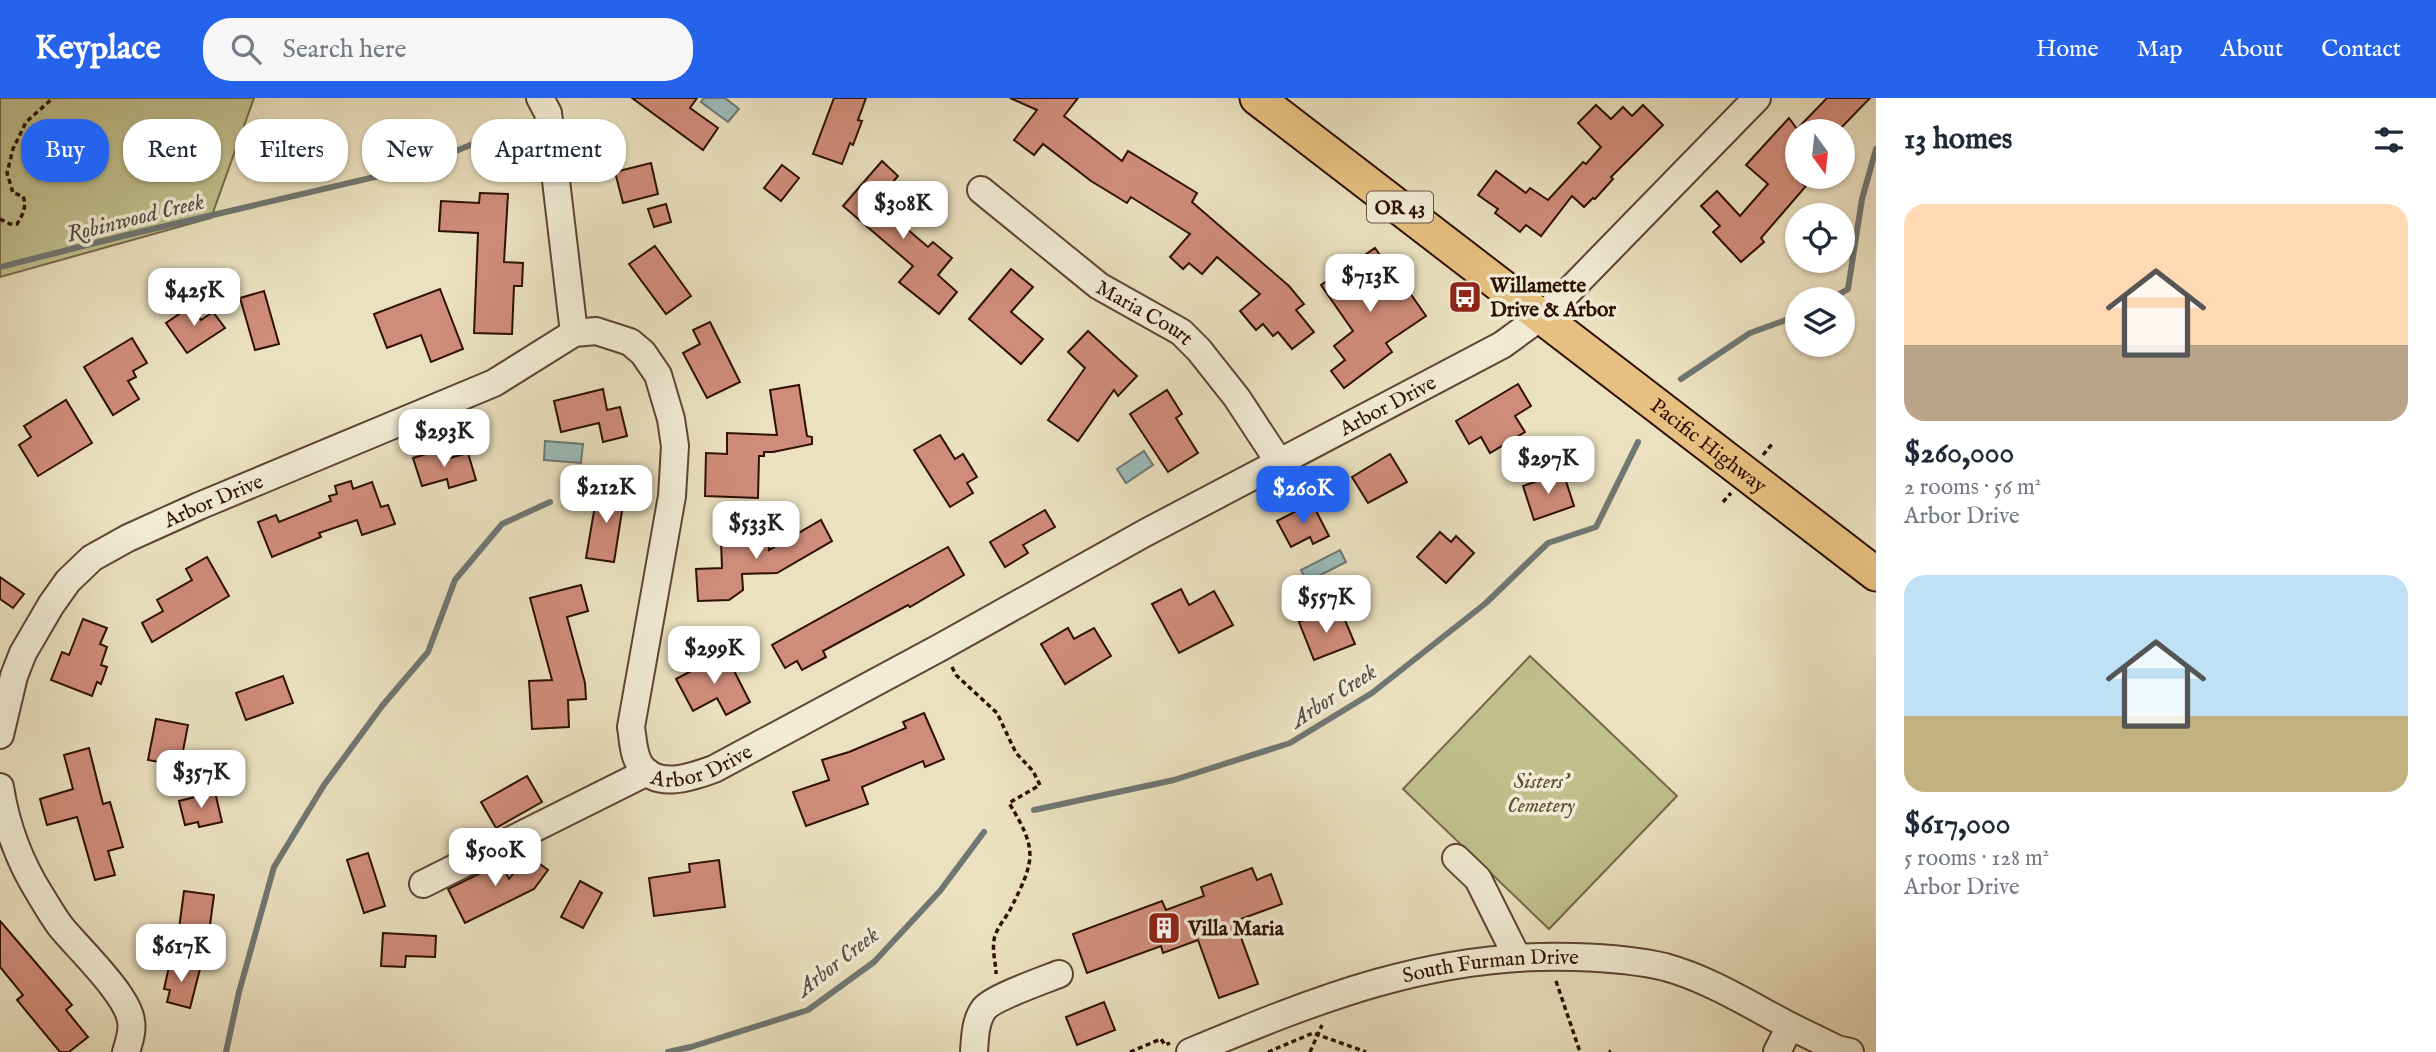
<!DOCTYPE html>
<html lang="en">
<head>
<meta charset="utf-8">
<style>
	body { margin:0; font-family:"IM FELL English",serif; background:#f6f6f7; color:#1f2937; height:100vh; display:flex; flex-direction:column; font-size:26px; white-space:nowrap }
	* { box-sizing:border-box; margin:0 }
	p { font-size:23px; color:#747a83 }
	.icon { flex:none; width:38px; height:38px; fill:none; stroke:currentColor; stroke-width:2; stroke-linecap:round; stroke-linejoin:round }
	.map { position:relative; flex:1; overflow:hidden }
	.panel { display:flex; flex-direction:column; background:#fff; width:560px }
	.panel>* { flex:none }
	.guide { position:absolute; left:21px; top:21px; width:665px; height:63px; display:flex; gap:14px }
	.needle { width:46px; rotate:165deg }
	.fabs { position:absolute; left:1785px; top:21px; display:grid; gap:14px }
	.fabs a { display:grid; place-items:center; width:70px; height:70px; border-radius:50%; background:#fff; box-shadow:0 2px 5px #0004; font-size:35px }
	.price { position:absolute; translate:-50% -60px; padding:0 16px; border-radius:14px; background:#fff; color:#222; font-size:23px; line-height:46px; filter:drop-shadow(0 2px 4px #0008) }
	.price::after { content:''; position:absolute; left:50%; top:42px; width:21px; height:16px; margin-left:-10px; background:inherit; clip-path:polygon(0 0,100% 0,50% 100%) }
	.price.current { background:#2563eb; color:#fff }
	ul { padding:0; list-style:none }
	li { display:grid; align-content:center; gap:14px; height:371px; padding:0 28px }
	li span { display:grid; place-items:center; height:217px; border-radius:21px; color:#555 }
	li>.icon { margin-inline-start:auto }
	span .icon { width:126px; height:126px; fill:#fffc; stroke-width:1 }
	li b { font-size:30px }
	h2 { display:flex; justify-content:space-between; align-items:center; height:84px; padding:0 28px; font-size:30px }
	.pill { padding:0 24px; border-radius:28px; background:#fff; box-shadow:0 2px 5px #0004; font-size:24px; line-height:63px }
	.pill.current { background:#2563eb; color:#fff }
	header { display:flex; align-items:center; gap:42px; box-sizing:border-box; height:98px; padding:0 35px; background:#2563eb; color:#fff }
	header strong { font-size:33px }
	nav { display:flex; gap:38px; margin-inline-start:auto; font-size:24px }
	.search { width:490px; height:63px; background:#f6f6f7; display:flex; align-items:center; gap:18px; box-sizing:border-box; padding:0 24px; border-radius:28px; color:#747a83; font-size:26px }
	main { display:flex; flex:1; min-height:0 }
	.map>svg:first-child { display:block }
</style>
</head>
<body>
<header>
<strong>Keyplace</strong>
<div class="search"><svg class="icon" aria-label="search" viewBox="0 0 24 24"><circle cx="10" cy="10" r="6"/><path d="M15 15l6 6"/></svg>Search here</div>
<nav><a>Home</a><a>Map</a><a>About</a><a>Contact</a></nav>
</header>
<main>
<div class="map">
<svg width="1876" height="954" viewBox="0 0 1876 954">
	<rect width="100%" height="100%" fill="#ebe1c0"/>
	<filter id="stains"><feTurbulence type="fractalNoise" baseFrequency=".00286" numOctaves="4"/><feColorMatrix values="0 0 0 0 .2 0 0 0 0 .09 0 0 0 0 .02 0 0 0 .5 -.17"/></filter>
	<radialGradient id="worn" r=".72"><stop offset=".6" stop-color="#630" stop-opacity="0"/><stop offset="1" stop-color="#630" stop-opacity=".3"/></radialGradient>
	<!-- green -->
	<g fill="#c0c08d" stroke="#776848" stroke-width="2">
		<path d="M0,0H254L211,120L0,179Z"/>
		<path d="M1530,558L1677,698L1549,831L1403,691Z"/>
	</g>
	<!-- water -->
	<g fill="#9bbbbb" stroke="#6f7772" stroke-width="2">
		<path d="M704,0H725L739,11L728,24L701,4Z"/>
		<path d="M545,343L583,346L581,365L544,362Z"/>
		<path d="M1144,353L1153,367L1126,385L1117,371Z"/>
		<path d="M1340,452L1346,464L1307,484L1301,472Z"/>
	</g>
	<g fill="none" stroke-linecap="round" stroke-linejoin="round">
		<!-- stream -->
		<g stroke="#6f7772" stroke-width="6">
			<path d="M0,169L123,138L413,70L518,28"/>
			<path d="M1831,201L1848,191L1862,101L1876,51"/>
			<path d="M1681,281L1750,235L1797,218"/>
			<path d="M1034,712L1174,682L1290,645L1372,595L1486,505L1548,445L1596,429L1638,344"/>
			<path d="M226,954L239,894L274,769L324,687L382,608L428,554L455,482L502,426L550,404"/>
			<path d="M668,954L691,949L808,912L874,864L940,793L984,734"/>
		</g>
	</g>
	<!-- building -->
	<g fill="#d08c7a" stroke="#2e1004" stroke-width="2">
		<path d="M632,0H697L690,10L718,30L703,52Z"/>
		<path d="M834,0H866L858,22L862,23L853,47L850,45L842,66L813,56Z"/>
		<path d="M1010,0H1078L1064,18L1122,63L1128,53L1197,95L1192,104L1289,188L1304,206L1296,212L1314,234L1292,251L1278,234L1273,238L1263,226L1256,232L1240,213L1260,196L1217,159L1202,176L1189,165L1183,171L1170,159L1190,136L1131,99L1127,105L1091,83L1043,46L1034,57L1014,42L1037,12Z"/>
		<path d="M1827,0H1870L1838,33H1797V81L1806,88L1761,140L1764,144L1741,164L1713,134L1720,128L1701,108L1717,93L1740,118L1768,86L1746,67L1789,20L1797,31Z"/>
		<path d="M1596,7L1611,21L1623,9L1632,18L1643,7L1663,27L1611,79L1613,81L1595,101L1593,100L1584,109L1572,98L1541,138L1526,127L1520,134L1495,115L1498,111L1478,97L1496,73L1526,95L1530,90L1548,102L1583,64L1586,66L1601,49L1578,25Z"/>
		<path d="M882,63L898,78L878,101L895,116L893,119L928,149L933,144L952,160L938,177L957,194L939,216L899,184L913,168L843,108Z"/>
		<path d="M651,65L658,96L623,105L615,74Z"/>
		<path d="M782,67L799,80L781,103L764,90Z"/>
		<path d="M480,95L508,96L504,164L523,165L522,188H514L512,236L474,235L478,135L439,133L441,103L479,105Z"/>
		<path d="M666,106L671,124L654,129L648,111Z"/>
		<path d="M655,148L691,198L666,216L629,166Z"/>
		<path d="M1375,150L1401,187L1403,185L1426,218L1386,245L1392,254L1344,290L1331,273L1345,262L1334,248L1353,233L1321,187Z"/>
		<path d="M1011,171L1033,189L1011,214L1043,241L1021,266L969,221Z"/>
		<path d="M440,191L463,251L431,264L421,237L387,250L374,216Z"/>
		<path d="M264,193L279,246L255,252L240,200Z"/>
		<path d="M191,208L201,222L213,214L225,230L187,255L166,225Z"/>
		<path d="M710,224L740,284L707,300L683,255L700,246L693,232Z"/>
		<path d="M1088,233L1137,278L1118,298L1114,292L1078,343L1048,322L1085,270L1068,254Z"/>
		<path d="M132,240L147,265L133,273L136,279L128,283L139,301L113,317L84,269Z"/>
		<path d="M1518,286L1531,308L1515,318L1525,334L1490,355L1481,339L1469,346L1456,323Z"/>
		<path d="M799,287L807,338L812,339V346L773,354H764V358H759L758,400L705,398L706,355L727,356V335L777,337L770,292Z"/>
		<path d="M603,291L607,312L620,309L627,338L603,344L599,325L561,334L554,303Z"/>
		<path d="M1167,292L1182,316L1176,320L1198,355L1168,374L1130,316Z"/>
		<path d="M66,302L92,345L38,378L19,347L31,339L24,328Z"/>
		<path d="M940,337L955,361L963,356L977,379L967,385L973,395L950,409L914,352Z"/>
		<path d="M443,351L446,361L468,355L476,382L449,390L447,381L422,388L413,360Z"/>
		<path d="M1390,356L1407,384L1368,405L1352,379Z"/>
		<path d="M1563,374L1574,408L1534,422L1523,388Z"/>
		<path d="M351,383L353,391L372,384L381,409L388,407L395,426L362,437L357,422L319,435L321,439L272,459L258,424L276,417L279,424L331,403L329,398L337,396L335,388Z"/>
		<path d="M598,390L625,394L614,464L586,460Z"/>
		<path d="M1312,405L1329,438L1313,446L1310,439L1291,449L1277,423Z"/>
		<path d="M1045,412L1055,429L1023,447L1028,455L1005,469L990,444Z"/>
		<path d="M821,422L832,443L777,475L742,476L743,492L729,502L698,503L696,471L722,470L721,443L769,441V452Z"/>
		<path d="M1440,434L1451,444L1456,438L1474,455L1446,485L1417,459Z"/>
		<path d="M948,449L964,477L910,509L908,507L823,553L826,559L802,572L797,563L785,570L772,547Z"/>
		<path d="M207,459L229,498L152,544L142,525L163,513L157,502L192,482L186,471Z"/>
		<path d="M0,479L24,496L13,510L0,501Z"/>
		<path d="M581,487L588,513L567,519L585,585L586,601L568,602L569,629L532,631L529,583L552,582L530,500Z"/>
		<path d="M1181,491L1189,507L1214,493L1233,527L1179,555L1152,506Z"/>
		<path d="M1320,515L1323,523L1342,515L1355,546L1314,562L1299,524Z"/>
		<path d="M83,521L107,530L100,546L107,549L101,567L107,569L101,586L97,584L92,598L51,582L62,554L69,557Z"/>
		<path d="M1068,530L1074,541L1094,530L1111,558L1065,586L1041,546Z"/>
		<path d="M725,555L750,604L726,617L717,600L693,613L676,581Z"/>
		<path d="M283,578L293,605L246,622L236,595Z"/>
		<path d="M924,615L944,661L925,669L923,663L862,689L868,706L806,728L793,694L829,682L822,662L849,654L906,630L903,624Z"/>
		<path d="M156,621L188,627L180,668L148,662Z"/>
		<path d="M89,650L103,706L110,704L123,749L108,753L115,777L95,782L77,719L47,727L40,701L73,691L64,657Z"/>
		<path d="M527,678L542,704L496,730L481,704Z"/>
		<path d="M215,694L222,724L199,729L198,724L185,727L179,703Z"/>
		<path d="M368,755L385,808L364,815L347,762Z"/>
		<path d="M528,757L548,772L534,791L465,825L448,791L501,765L509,781Z"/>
		<path d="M719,762L725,809L654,818L649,780L690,774L689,766Z"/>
		<path d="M1252,770L1257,782L1271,776L1282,806L1235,823L1258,886L1219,900L1198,842L1163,855L1161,848L1087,875L1073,836L1162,803L1166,812L1204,798L1201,789Z"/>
		<path d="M580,783L602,795L583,830L561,819Z"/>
		<path d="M184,793L214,797L208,842L178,838Z"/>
		<path d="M0,823L72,907L66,912L88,939L69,954H60L17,902L23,897L0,869Z"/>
		<path d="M383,835L436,838L435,859L406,858L405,869L381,868Z"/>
		<path d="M170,864L200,871L190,910L167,904L170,892L164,891Z"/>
		<path d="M1104,904L1115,932L1077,947L1066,919Z"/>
	</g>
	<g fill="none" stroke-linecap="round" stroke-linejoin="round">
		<defs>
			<g id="minor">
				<path d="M540,0L548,15L574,235"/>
				<path id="s1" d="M981,92L1099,188L1181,234L1199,252L1237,300L1279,364"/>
				<path id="s2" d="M0,637L14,578L23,555L51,507L68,483L92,460L128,440L199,408L494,285L574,235L596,233L630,244L643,255L658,277L671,321L675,348L672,398L631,629C633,641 633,656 640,667C657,692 692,679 714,671L941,549L1145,435L1502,247L1542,218L1565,197L1757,0"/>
				<path d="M0,689C6,727 20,765 41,798C47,808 54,820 61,829C78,850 128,897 131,923C133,933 129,944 126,954"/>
				<path d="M1456,760L1478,781L1517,859"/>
				<path d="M423,786L647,674"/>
				<path d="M974,954C975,940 975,923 984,911C992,900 1044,882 1059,876"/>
				<path id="s3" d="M1190,954C1318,901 1433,854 1575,859C1605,860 1636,862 1665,869C1709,881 1750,907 1790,928"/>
				<path d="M1777,954L1790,928L1837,951L1850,954"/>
			</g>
			<g id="major">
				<path id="s4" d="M1257,0L1876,476"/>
			</g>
		</defs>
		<!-- minor casing -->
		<use href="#minor" stroke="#5d4433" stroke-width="30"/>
		<!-- major casing -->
		<use href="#major" stroke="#2e1004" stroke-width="37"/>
		<!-- path -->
		<g stroke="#2e1004" stroke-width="3.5" stroke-dasharray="5 3.5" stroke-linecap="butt">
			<path d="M0,121L10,126H17C23,116 27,109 23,98L13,95L7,75L13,51L26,24L53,0"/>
			<path d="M1763,357L1773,345"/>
			<path d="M1723,404L1731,395"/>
			<path d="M952,569L956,577L997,615L1016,655L1033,673L1040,687L1009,705C1038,752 1035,762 1011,810C1006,820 998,828 995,838C991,850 996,864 996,876"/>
			<path d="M1556,883L1580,954"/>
			<path d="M1130,954L1161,941L1165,947L1170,945"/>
			<path d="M1268,954L1313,935L1366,954"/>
			<path d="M1310,954L1322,927"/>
			<path d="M1609,954L1611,953"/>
		</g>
		<!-- minor -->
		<use href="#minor" stroke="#f2ecd6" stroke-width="26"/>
		<!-- major -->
		<use href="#major" stroke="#e6c080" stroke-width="33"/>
	</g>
	<!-- icons -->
	<defs>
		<symbol id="bus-square" viewBox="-11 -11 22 22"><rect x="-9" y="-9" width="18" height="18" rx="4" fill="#8f2418" stroke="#f2ecd6"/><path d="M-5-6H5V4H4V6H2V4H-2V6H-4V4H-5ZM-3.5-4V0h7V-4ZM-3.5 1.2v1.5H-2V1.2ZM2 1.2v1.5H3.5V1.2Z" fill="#fff"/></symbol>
		<symbol id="building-square" viewBox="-11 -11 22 22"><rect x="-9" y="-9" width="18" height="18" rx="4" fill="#8f2418" stroke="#f2ecd6"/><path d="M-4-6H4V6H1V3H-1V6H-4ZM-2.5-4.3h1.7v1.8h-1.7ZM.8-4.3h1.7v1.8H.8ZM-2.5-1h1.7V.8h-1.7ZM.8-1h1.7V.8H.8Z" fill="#fff"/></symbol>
	</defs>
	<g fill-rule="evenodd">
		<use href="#bus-square" x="1446" y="180" width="38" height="38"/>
		<use href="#building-square" x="1145" y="811" width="38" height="38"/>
	</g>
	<g text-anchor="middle" stroke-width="7" stroke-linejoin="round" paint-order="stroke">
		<!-- shield labels -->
		<rect fill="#f2ecd6" stroke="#695243" stroke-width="2" x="1367" y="93.5" width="66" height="31" rx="5"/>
		<g font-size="19" font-weight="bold" fill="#2e1004">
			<text x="1400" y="116">OR 43</text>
		</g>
		<!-- poi labels -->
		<g font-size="21" font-weight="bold" fill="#2e1004" stroke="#f2ecd6" text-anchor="start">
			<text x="1490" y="194">Willamette<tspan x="1490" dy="24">Drive &amp; Arbor</tspan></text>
			<text x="1188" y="837">Villa Maria</text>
		</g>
		<!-- street labels -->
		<g font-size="21" fill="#2e1004" stroke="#f2ecd6">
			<text dy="7" stroke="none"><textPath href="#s1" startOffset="205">Maria Court</textPath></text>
			<text dy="7" stroke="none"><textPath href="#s2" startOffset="2081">Arbor Drive</textPath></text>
			<text dy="7" stroke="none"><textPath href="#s4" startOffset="570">Pacific Highway</textPath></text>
			<text dy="7" stroke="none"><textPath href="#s2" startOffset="338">Arbor Drive</textPath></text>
			<text dy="7" stroke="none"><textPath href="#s2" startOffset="1304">Arbor Drive</textPath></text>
			<text dy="7" stroke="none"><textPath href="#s3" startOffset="315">South Furman Drive</textPath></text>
		</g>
		<!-- park labels -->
		<g font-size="21" font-style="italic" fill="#614e34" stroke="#f2ecd6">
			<text x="1541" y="690">Sisters'<tspan x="1541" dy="24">Cemetery</tspan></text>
		</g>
		<!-- water labels -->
		<g font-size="23" font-style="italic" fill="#544c44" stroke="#f2ecd6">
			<text transform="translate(135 119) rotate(-14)" y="8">Robinwood Creek</text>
			<text transform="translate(1333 597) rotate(-33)" y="8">Arbor Creek</text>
			<text transform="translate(837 863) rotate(-38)" y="8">Arbor Creek</text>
		</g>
	</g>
	<rect width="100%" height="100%" filter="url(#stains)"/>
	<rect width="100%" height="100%" fill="url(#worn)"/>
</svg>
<div class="fabs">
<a><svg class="needle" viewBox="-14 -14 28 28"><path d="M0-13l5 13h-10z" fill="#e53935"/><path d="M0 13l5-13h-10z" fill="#747a83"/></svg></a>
<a><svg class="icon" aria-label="locate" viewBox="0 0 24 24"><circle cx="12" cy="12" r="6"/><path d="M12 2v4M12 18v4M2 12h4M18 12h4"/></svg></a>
<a><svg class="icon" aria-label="layers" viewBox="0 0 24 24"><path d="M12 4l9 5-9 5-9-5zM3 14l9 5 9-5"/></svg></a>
</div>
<b class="price" style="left:903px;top:143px">$308K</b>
<b class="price" style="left:1370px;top:216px">$713K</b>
<b class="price" style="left:194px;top:230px">$425K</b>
<b class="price" style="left:444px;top:371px">$293K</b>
<b class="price" style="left:1548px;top:398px">$297K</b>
<b class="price" style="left:606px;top:427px">$212K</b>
<b class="price current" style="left:1303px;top:428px">$260K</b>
<b class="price" style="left:756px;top:463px">$533K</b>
<b class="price" style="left:1326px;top:537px">$557K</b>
<b class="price" style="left:714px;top:588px">$299K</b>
<b class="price" style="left:201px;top:712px">$357K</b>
<b class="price" style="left:495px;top:790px">$500K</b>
<b class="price" style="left:181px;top:886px">$617K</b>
<div class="guide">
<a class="pill current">Buy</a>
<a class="pill">Rent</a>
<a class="pill">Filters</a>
<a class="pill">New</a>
<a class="pill">Apartment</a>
</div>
</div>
<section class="panel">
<h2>13 homes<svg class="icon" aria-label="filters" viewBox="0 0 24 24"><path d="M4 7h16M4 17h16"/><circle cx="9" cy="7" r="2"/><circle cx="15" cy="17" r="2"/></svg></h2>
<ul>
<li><span style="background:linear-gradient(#ffd9b3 65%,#b9a48a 0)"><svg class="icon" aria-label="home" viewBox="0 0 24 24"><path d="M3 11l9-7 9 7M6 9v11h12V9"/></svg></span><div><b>$260,000</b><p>2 rooms · 56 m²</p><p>Arbor Drive</p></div></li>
<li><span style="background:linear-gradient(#bfe0f5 65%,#c2b280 0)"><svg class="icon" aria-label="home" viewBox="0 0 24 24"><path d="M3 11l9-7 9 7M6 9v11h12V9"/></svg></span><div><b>$617,000</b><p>5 rooms · 128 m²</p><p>Arbor Drive</p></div></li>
</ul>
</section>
</main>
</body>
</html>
